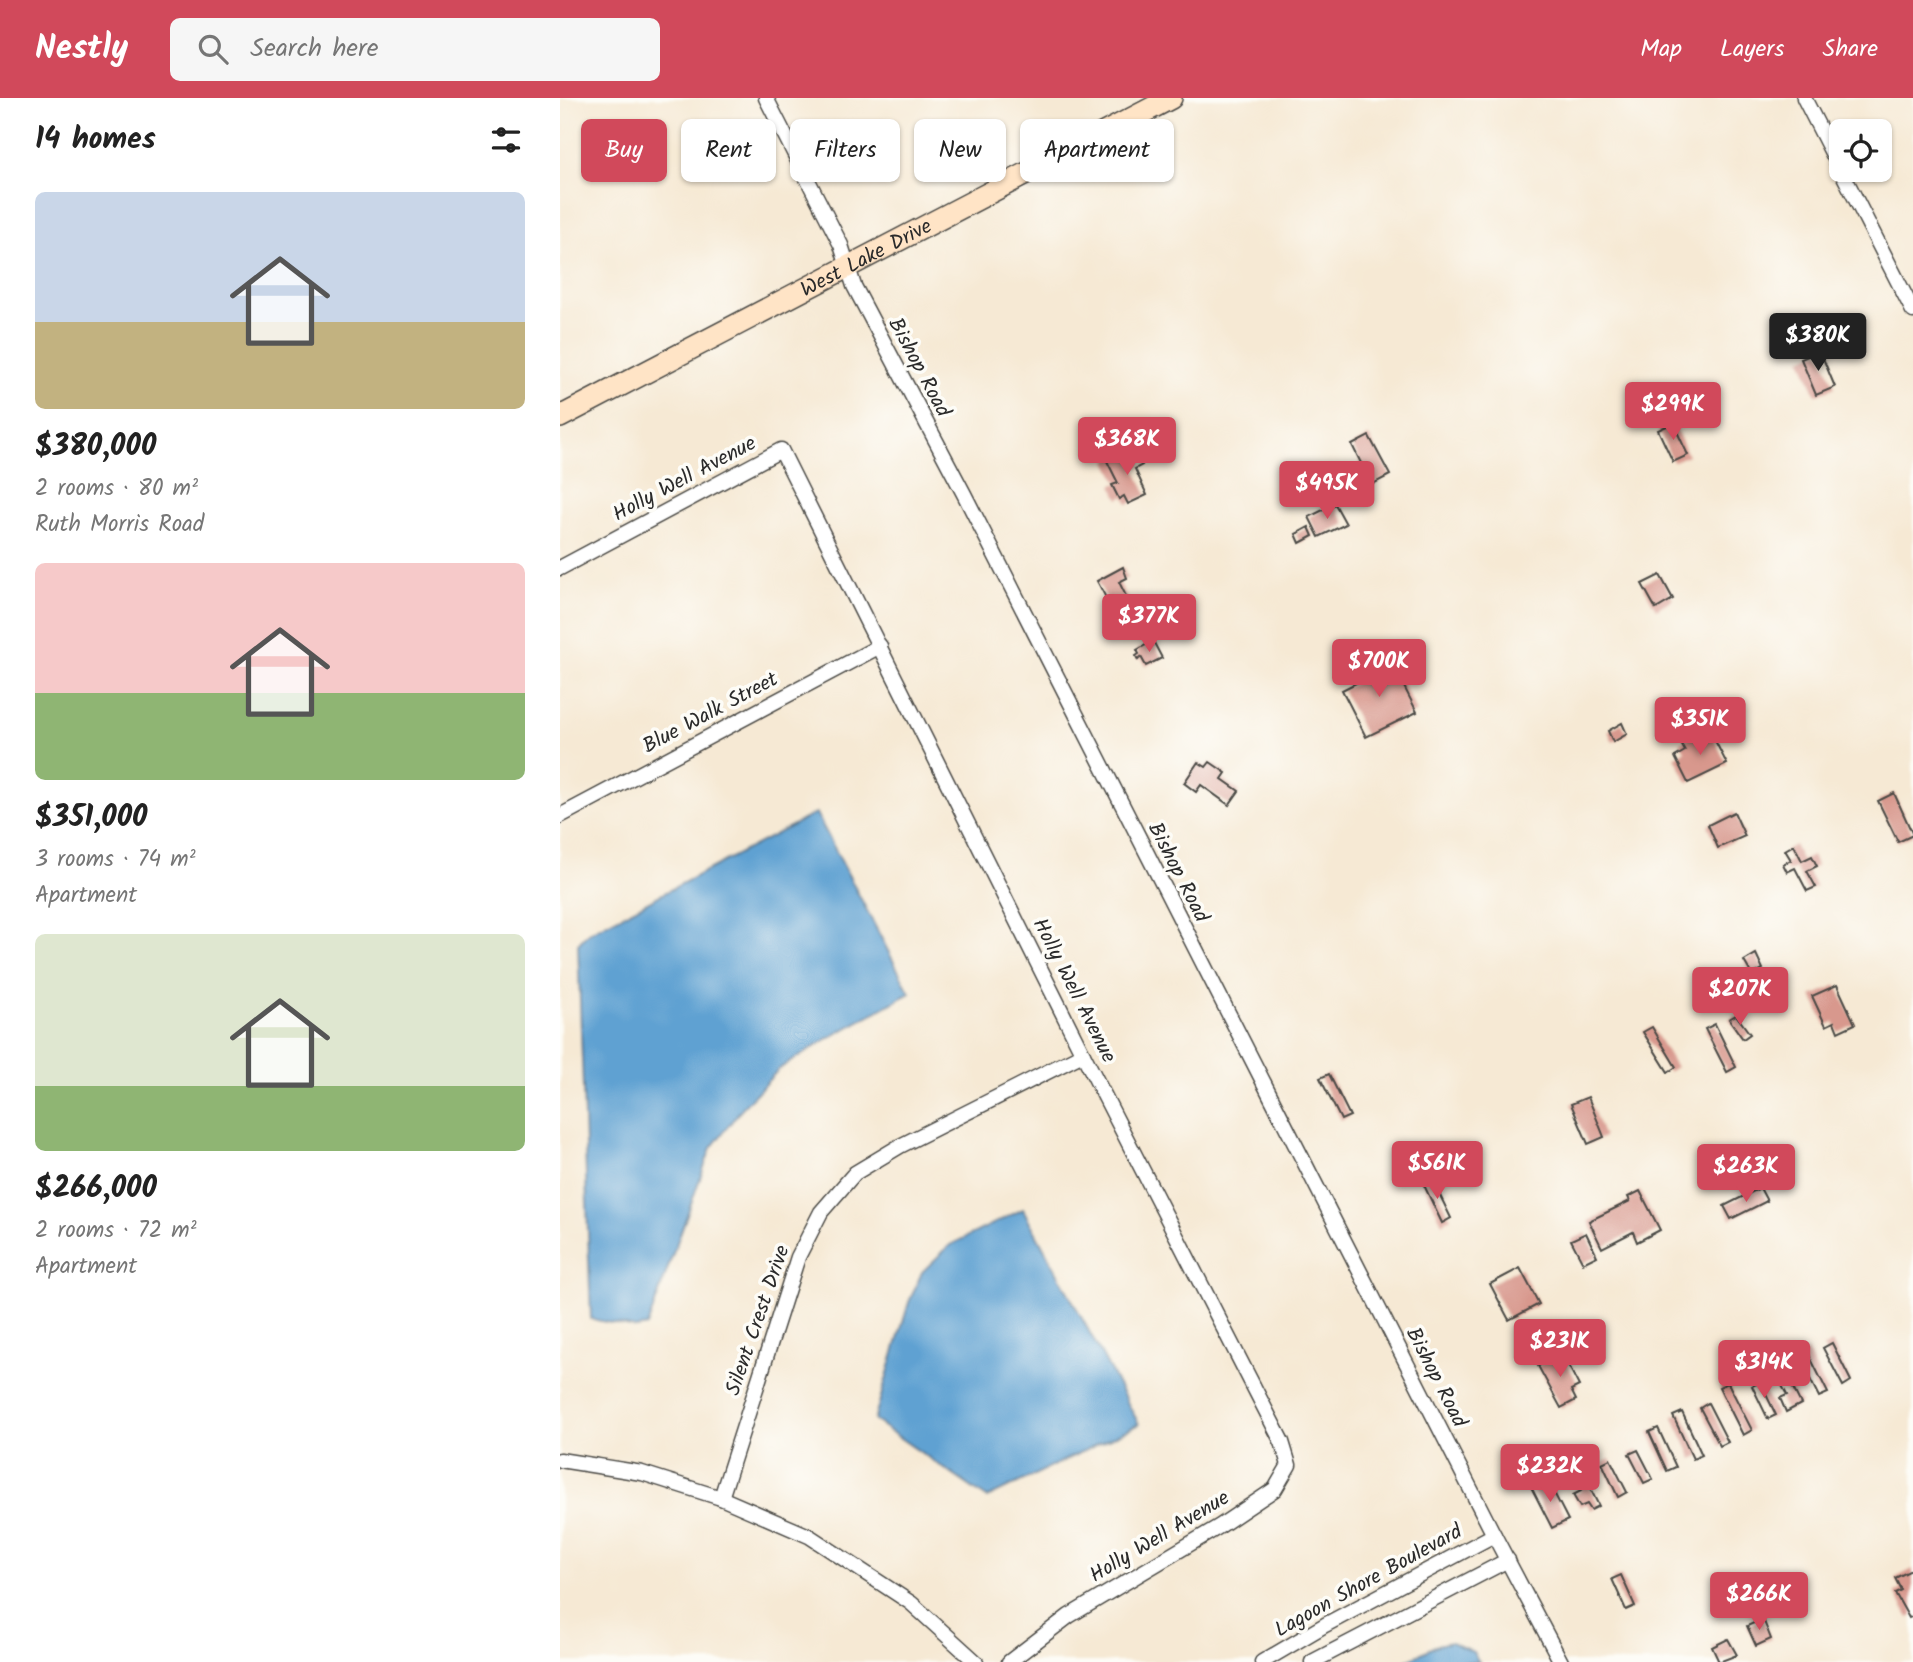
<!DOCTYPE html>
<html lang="en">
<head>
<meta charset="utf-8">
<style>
	body { margin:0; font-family:Kalam,sans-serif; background:#f6f6f6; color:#222; height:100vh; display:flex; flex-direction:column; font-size:26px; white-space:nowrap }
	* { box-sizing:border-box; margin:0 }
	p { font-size:23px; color:#767676 }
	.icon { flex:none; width:38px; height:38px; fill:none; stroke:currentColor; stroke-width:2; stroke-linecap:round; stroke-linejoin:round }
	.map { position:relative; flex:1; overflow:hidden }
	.sheet { display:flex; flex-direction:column; background:#fff; width:560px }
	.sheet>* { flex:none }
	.banner { position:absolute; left:21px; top:21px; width:665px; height:63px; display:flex; gap:14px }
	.fabs { position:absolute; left:1269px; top:21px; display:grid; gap:14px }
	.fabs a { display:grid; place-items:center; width:63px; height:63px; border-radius:10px; background:#fff; box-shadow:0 2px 5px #0004; font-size:35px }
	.price { position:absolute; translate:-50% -60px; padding:0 16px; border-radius:7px; background:#d1495b; color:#fff; font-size:23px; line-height:46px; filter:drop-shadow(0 2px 4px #0008) }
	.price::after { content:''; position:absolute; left:50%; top:42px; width:21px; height:16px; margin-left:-10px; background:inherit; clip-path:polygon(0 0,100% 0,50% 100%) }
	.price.on { background:#222; color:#fff }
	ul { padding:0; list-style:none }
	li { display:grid; align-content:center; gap:14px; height:371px; padding:0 35px }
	li span { display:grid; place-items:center; height:217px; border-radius:10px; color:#555 }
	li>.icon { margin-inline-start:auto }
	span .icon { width:126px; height:126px; fill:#fffc; stroke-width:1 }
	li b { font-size:30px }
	h2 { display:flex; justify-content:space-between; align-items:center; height:84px; padding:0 35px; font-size:30px }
	.tag { padding:0 24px; border-radius:10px; background:#fff; box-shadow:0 2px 5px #0004; font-size:24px; line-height:63px }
	.tag.on { background:#d1495b; color:#fff }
	header { display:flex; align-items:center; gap:42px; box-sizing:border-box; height:98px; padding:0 35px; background:#d1495b; color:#fff }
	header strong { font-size:33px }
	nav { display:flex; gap:38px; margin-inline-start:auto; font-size:24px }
	.search { width:490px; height:63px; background:#f6f6f6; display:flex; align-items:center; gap:18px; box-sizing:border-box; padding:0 24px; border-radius:10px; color:#767676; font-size:26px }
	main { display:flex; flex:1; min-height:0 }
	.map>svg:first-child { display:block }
</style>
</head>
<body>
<header>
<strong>Nestly</strong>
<div class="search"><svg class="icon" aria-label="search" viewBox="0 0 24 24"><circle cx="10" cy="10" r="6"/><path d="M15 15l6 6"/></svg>Search here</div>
<nav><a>Map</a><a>Layers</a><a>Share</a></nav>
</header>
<main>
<section class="sheet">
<h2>14 homes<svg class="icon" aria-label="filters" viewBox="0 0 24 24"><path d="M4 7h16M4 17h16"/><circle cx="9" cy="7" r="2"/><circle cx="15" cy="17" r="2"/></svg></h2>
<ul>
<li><span style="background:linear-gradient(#c9d6e8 60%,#c2b280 0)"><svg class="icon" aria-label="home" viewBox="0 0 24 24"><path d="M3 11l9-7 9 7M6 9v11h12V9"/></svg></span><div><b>$380,000</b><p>2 rooms · 80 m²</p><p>Ruth Morris Road</p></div></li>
<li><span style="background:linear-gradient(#f6c9c9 60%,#8fb573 0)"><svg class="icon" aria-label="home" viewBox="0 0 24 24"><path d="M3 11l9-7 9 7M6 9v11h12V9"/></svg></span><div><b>$351,000</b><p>3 rooms · 74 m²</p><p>Apartment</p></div></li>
<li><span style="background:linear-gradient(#dfe7d0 70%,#8fb573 0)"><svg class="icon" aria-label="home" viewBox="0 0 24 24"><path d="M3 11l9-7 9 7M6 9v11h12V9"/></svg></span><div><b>$266,000</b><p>2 rooms · 72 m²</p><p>Apartment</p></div></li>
</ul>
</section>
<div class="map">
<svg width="1353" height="1564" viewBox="0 0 1353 1564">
	<rect width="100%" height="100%" fill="#fdfcf7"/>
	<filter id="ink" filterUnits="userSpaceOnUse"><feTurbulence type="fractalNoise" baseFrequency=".0143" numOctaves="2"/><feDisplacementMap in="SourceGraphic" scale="14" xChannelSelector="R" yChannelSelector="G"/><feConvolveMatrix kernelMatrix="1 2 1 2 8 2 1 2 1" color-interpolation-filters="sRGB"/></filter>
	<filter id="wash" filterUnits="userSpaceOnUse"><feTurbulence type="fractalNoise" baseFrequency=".00686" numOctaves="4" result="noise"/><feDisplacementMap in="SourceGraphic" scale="28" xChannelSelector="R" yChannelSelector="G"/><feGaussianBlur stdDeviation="1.57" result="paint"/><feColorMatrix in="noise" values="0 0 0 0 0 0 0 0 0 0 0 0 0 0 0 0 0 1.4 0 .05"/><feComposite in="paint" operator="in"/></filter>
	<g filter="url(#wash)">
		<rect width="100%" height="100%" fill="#f6e9d4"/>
		<!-- water -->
		<g fill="#5fa1d2" stroke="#45667e" stroke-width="2">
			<path d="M256,715L350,895L270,939L219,971L183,1009L151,1050L87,1228L76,1230L31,1221L18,846L28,835Z"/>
			<path d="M463,1111L579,1326L427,1400L314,1322L349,1204L362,1174L390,1147Z"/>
			<path d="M891,1544L913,1554L919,1564H844L877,1547Z"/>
		</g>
		<g id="blocks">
			<!-- building -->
			<g fill="#d8988d">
				<path d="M1260,253L1275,289L1256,297L1241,261Z"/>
				<path d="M1113,325L1128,357L1113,364L1098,332Z"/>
				<path d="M809,338L830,377L813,386L807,375L801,378L796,368L801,365L792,347Z"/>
				<path d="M566,353L569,360L577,357L582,367L575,371L587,397L568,406L564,398L559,401L552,387L558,385L547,363Z"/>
				<path d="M775,406L786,426L759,439L749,419Z"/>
				<path d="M749,429L753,438L740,445L736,436Z"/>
				<path d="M563,469L567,480L559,484L570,506L554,515L537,483Z"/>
				<path d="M1100,477L1113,501L1096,511L1082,486Z"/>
				<path d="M593,543L602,560L586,568L581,559L578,562L576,558L579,556L577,552Z"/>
				<path d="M813,564L817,574L825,569L826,570L833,567L857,614L806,639L782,592L806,580L801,570Z"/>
				<path d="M1062,625L1067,636L1053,644L1048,633Z"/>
				<path d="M1150,633L1167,666L1128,685L1115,659L1125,653L1120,644L1139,635L1141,638Z"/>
				<path d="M638,664L646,669L650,664L666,675L662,681L679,693L669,707L641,687L636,694L624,685Z"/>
				<path d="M1334,695L1353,737L1338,744L1318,703Z"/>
				<path d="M1174,714L1185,738L1158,750L1148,727Z"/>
				<path d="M1234,747L1242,763L1252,758L1257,768L1247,773L1256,789L1247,793L1235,770L1227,774L1223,766L1231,762L1225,752Z"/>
				<path d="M1196,856L1203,871L1192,877L1184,863Z"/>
				<path d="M1277,887L1295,926L1278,934L1274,924L1266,928L1252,898Z"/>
				<path d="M1176,917L1190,936L1183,941L1169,921Z"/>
				<path d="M1155,926L1176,969L1167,974L1145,931Z"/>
				<path d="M1092,929L1116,969L1108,974L1083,934Z"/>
				<path d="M769,976L790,1018L781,1022L760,980Z"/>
				<path d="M1028,999L1044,1039L1028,1046L1011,1006Z"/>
				<path d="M872,1081L891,1120L882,1125L863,1085Z"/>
				<path d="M1200,1090L1207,1103L1171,1121L1164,1108Z"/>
				<path d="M1080,1093L1100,1132L1077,1144L1073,1134L1042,1150L1029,1123L1070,1103L1068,1099Z"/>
				<path d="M1026,1135L1037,1158L1023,1165L1011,1142Z"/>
				<path d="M960,1170L979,1206L949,1222L930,1186Z"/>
				<path d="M1272,1245L1291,1283L1283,1288L1263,1250Z"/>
				<path d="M1247,1253L1268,1295L1259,1299L1238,1257Z"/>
				<path d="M1002,1255L1019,1288L1011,1292L1016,1302L1001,1310L978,1268Z"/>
				<path d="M1227,1278L1241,1306L1226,1314L1220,1300L1227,1297L1219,1282Z"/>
				<path d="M1200,1284L1216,1317L1208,1321L1192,1288Z"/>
				<path d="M1168,1285L1192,1332L1183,1337L1159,1289Z"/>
				<path d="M1148,1305L1168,1344L1160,1348L1140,1310Z"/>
				<path d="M1122,1314L1142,1357L1133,1361L1113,1318Z"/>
				<path d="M1098,1330L1116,1369L1107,1373L1089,1334Z"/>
				<path d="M1078,1352L1093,1381L1084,1385L1069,1356Z"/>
				<path d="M1050,1361L1067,1394L1058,1399L1042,1365Z"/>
				<path d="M1019,1368L1039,1408L1031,1412L1027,1406L1020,1409L1013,1397L1021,1393L1011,1372Z"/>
				<path d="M987,1381L1008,1422L992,1430L971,1389Z"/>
				<path d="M1353,1471V1518L1349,1520L1335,1495L1341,1492L1335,1480Z"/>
				<path d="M1061,1477L1075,1508L1066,1512L1052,1481Z"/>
				<path d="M1203,1521L1211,1541L1196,1548L1187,1528Z"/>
				<path d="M1168,1541L1177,1557L1159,1564L1152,1549Z"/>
			</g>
		</g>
	</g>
	<g filter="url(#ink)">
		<use href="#blocks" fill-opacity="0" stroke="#494844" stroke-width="2"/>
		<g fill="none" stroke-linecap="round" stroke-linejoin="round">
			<defs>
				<g id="street">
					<path d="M206,0L281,147L294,188L404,396L934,1437L1001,1564"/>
					<path d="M1244,0L1353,213"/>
					<path d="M0,470L221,352L523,956L722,1344L729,1367L715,1391L660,1428L509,1518L449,1564"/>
					<path d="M0,718L320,548"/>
					<path d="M0,1362L82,1375L161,1400L249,1438L351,1505L416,1564"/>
					<path d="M161,1400L238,1159L261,1114L295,1075L340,1048L523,956"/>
					<path d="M702,1564L765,1527L934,1437"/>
					<path d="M752,1564L948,1462"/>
				</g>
				<g id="secondary">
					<path id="s1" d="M0,319L611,0"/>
				</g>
			</defs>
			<!-- street casing -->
			<use href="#street" stroke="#494844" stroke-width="17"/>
			<!-- secondary casing -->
			<use href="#secondary" stroke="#494844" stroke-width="24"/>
			<!-- street -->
			<use href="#street" stroke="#fff" stroke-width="14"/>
			<!-- secondary -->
			<use href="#secondary" stroke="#ffe4c6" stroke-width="21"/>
		</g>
	</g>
	<g text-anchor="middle" stroke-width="7" stroke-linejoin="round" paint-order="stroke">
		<!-- street labels -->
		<g font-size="21" fill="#2b2b2b" stroke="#fdfcf7">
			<text dy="7" stroke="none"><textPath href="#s1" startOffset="345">West Lake Drive</textPath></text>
			<text transform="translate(360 269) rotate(62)" y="7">Bishop Road</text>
			<text transform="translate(124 380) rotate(-28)" y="7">Holly Well Avenue</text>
			<text transform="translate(150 614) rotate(-28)" y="7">Blue Walk Street</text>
			<text transform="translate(619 774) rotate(63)" y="7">Bishop Road</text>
			<text transform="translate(515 892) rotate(63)" y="7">Holly Well Avenue</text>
			<text transform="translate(197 1222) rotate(-71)" y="7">Silent Crest Drive</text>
			<text transform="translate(877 1279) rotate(63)" y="7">Bishop Road</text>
			<text transform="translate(599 1438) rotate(-31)" y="7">Holly Well Avenue</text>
			<text transform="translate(808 1482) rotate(-29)" y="7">Lagoon Shore Boulevard</text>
		</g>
	</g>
</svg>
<div class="fabs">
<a><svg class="icon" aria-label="locate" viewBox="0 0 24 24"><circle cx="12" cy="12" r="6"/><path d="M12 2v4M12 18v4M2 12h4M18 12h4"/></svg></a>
</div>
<b class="price on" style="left:1258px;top:275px">$380K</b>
<b class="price" style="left:1113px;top:344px">$299K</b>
<b class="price" style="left:567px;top:379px">$368K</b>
<b class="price" style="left:767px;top:423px">$495K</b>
<b class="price" style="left:589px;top:556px">$377K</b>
<b class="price" style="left:819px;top:601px">$700K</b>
<b class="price" style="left:1140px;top:659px">$351K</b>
<b class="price" style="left:1180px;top:929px">$207K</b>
<b class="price" style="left:877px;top:1103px">$561K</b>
<b class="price" style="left:1186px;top:1106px">$263K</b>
<b class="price" style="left:1000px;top:1281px">$231K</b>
<b class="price" style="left:1204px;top:1302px">$314K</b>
<b class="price" style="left:990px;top:1406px">$232K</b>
<b class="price" style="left:1199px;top:1534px">$266K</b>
<div class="banner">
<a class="tag on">Buy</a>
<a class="tag">Rent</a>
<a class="tag">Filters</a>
<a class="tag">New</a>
<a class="tag">Apartment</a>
</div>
</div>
</main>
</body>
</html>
